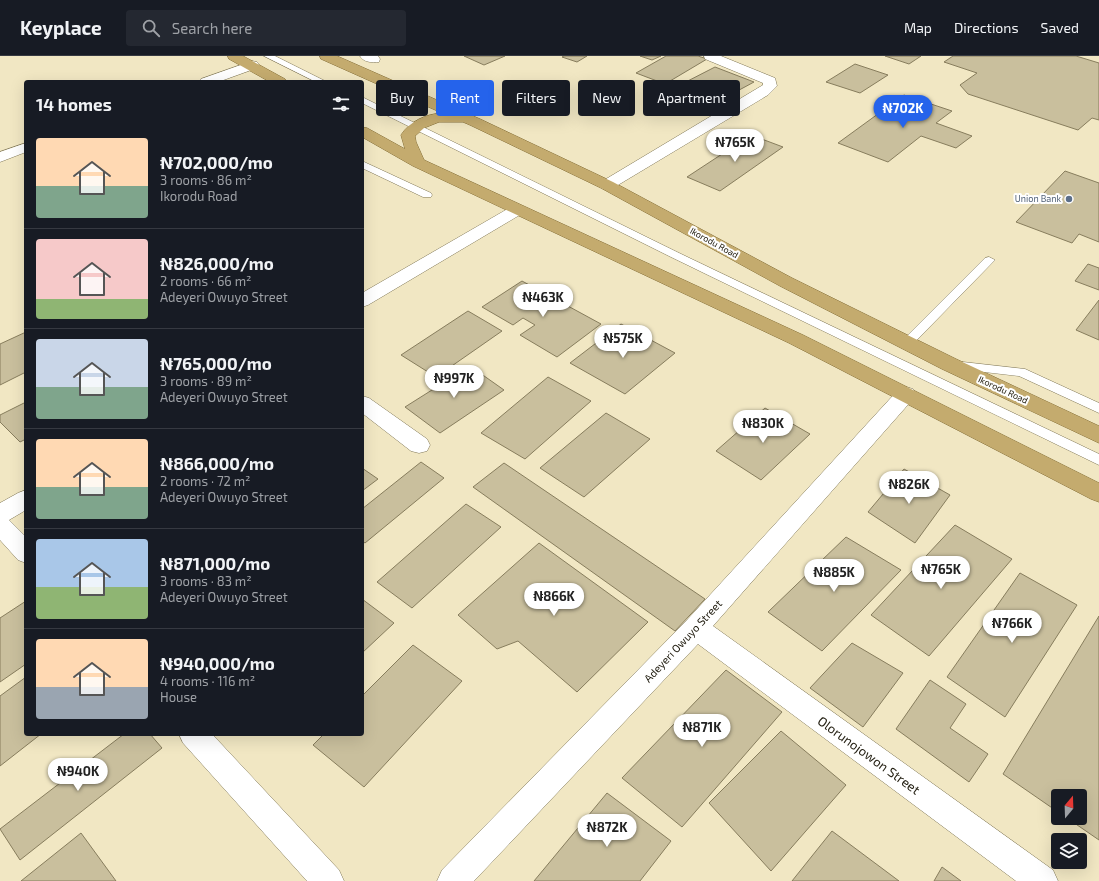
<!DOCTYPE html>
<html lang="en">
<head>
<meta charset="utf-8">
<style>
	body { margin:0; font-family:"Exo 2",sans-serif; background:#242831; color:#f1f3f6; height:100vh; display:flex; flex-direction:column; font-size:15px; white-space:nowrap }
	* { box-sizing:border-box; margin:0 }
	p { font-size:13px; color:#9ea1a6 }
	.icon { flex:none; width:22px; height:22px; fill:none; stroke:currentColor; stroke-width:2; stroke-linecap:round; stroke-linejoin:round }
	.map { position:relative; flex:1; overflow:hidden }
	.drawer { position:absolute; left:24px; top:24px; width:340px; height:656px; display:flex; flex-direction:column; background:#171b24; border-radius:4px; box-shadow:0 4px 16px #0002 }
	.drawer>* { flex:none }
	.top-card { position:absolute; left:376px; top:24px; width:380px; height:36px; display:flex; gap:8px }
	.needle { width:26px; rotate:19deg }
	.fabs { position:absolute; left:1051px; top:733px; display:grid; gap:8px }
	.fabs a { display:grid; place-items:center; width:36px; height:36px; border-radius:4px; background:#171b24; box-shadow:0 4px 16px #0002; font-size:20px }
	.price { position:absolute; translate:-50% -34px; padding:0 9px; border-radius:14px; background:#fff; color:#222; font-size:13px; line-height:26px; filter:drop-shadow(0 1px 2px #0008) }
	.price::after { content:''; position:absolute; left:50%; top:24px; width:12px; height:9px; margin-left:-6px; background:inherit; clip-path:polygon(0 0,100% 0,50% 100%) }
	.price.active { background:#2563eb; color:#fff }
	ul { padding:0; list-style:none }
	li { display:flex; align-items:center; gap:12px; height:100px; padding:0 12px }
	li+li { border-top:1px solid #363941 }
	li span { display:grid; place-items:center; flex:none; width:112px; height:80px; border-radius:4px; color:#555 }
	li>.icon { margin-inline-start:auto }
	span .icon { width:48px; height:48px; fill:#fffc; stroke-width:1 }
	li b { font-size:17px }
	h2 { display:flex; justify-content:space-between; align-items:center; height:48px; padding:0 12px; font-size:17px }
	.pill { padding:0 14px; border-radius:4px; background:#171b24; box-shadow:0 4px 16px #0002; font-size:14px; line-height:36px }
	.pill.active { background:#2563eb; color:#fff }
	header { display:flex; align-items:center; gap:24px; box-sizing:border-box; height:56px; padding:0 20px; background:#171b24; border-bottom:1px solid #363941 }
	header strong { font-size:19px }
	nav { display:flex; gap:22px; margin-inline-start:auto; font-size:14px }
	.search { width:280px; height:36px; background:#242831; display:flex; align-items:center; gap:10px; box-sizing:border-box; padding:0 14px; border-radius:4px; color:#9ea1a6; font-size:15px }
	.map>svg:first-child { display:block }
</style>
</head>
<body>
<header>
<strong>Keyplace</strong>
<div class="search"><svg class="icon" aria-label="search" viewBox="0 0 24 24"><circle cx="10" cy="10" r="6"/><path d="M15 15l6 6"/></svg>Search here</div>
<nav><a>Map</a><a>Directions</a><a>Saved</a></nav>
</header>
<div class="map">
<svg width="1099" height="825" viewBox="0 0 1099 825">
	<rect width="100%" height="100%" fill="#f1e7c3"/>
	<!-- building -->
	<g fill="#c9bf9d" stroke="#877d5d">
		<path d="M464,0H505L484,9Z"/>
		<path d="M564,0H587L577,6L562,1Z"/>
		<path d="M640,0H661L652,4Z"/>
		<path d="M666,0H698L707,3L665,28L636,17Z"/>
		<path d="M885,0H921L909,8Z"/>
		<path d="M953,0H1076L1099,7V64L1092,62L1078,74L968,38L960,29L977,17L944,6Z"/>
		<path d="M855,8L888,19L860,37L826,26Z"/>
		<path d="M715,11L754,26L717,46L678,30Z"/>
		<path d="M904,39L952,55L936,67L972,80L956,92L921,80L888,106L838,87Z"/>
		<path d="M751,79L783,91L720,135L687,121Z"/>
		<path d="M1065,115L1099,127V186L1079,178L1072,187L1016,166Z"/>
		<path d="M1088,208L1099,212V234L1075,225Z"/>
		<path d="M522,225L601,268L557,301L520,279L535,269L523,262L513,269L482,251Z"/>
		<path d="M1099,244V284L1076,274Z"/>
		<path d="M468,255L502,275L436,321L401,299Z"/>
		<path d="M621,268L675,297L625,338L570,307Z"/>
		<path d="M26,276V316L0,329V288Z"/>
		<path d="M470,310L504,334L440,377L405,351Z"/>
		<path d="M548,321L591,345L525,403L481,377Z"/>
		<path d="M26,346V383L20,386L0,366V359Z"/>
		<path d="M765,352L810,378L761,424L716,395Z"/>
		<path d="M606,357L650,383L584,441L540,412Z"/>
		<path d="M421,406L444,422L365,487L362,485V453Z"/>
		<path d="M504,407L705,543L675,575L473,431Z"/>
		<path d="M362,412L378,423L362,435Z"/>
		<path d="M904,413L950,439L915,487L868,456Z"/>
		<path d="M466,448L501,471L412,552L377,526Z"/>
		<path d="M955,469L1012,503L929,600L871,559Z"/>
		<path d="M846,481L901,514L822,595L768,556Z"/>
		<path d="M539,487L648,566L577,636L518,585L497,593L458,559Z"/>
		<path d="M1020,517L1077,549L1005,661L947,621Z"/>
		<path d="M362,543L394,567L362,597Z"/>
		<path d="M26,545V608L0,626V562Z"/>
		<path d="M1099,560V784L1067,762H1080V740H1058V756L1003,718Z"/>
		<path d="M852,587L903,617L863,671L810,632Z"/>
		<path d="M413,589L462,625L364,731L313,689L324,678H362V640Z"/>
		<path d="M726,614L782,656L682,771L622,722Z"/>
		<path d="M26,621V678H41L0,710V640Z"/>
		<path d="M930,624L966,648L950,672L988,698L969,726L896,673Z"/>
		<path d="M781,675L846,729L771,815L709,747Z"/>
		<path d="M124,678H150L162,692L20,804L0,773Z"/>
		<path d="M607,737L671,785L640,825H534Z"/>
		<path d="M832,775L899,825H792Z"/>
		<path d="M81,777L116,825H21Z"/>
		<path d="M942,811L961,825H934Z"/>
	</g>
	<g fill="none" stroke-linecap="round" stroke-linejoin="round">
		<defs>
			<g id="service">
				<path d="M264,0H275L327,26H316Z"/>
				<path d="M362,41L679,197L1099,398V409L671,201L362,47Z"/>
				<path d="M362,105L431,137L432,139L431,141H423L362,112Z"/>
				<path d="M989,201L995,204L993,206L911,290H903L901,287L903,284L985,202Z"/>
				<path d="M954,305L1025,313L1099,347V357L1019,320L950,312L948,309L950,306Z"/>
			</g>
			<g id="minor">
				<path d="M360,0H378L380,3L379,6C372,7 363,6 360,0Z"/>
				<path d="M704,0H721L775,22L777,30L768,39L613,132L607,134L601,132L599,129L601,126L763,29V27L705,3Z"/>
				<path d="M252,5L257,6L259,9L257,12L218,26H199L201,23Z"/>
				<path d="M26,87V96L0,106V96Z"/>
				<path d="M517,149L523,151L525,154L523,157L368,249L362,251V237L511,151Z"/>
				<path d="M906,331L913,333L916,338L913,343L713,570L1053,814L1058,825H1016L698,588L474,825H437L442,814L687,564L899,333Z"/>
				<path d="M362,340L369,342L427,383L430,389L427,395L419,397L411,395L362,357Z"/>
				<path d="M26,434V454L9,464L26,481V507L18,504L0,484V447L18,437Z"/>
				<path d="M179,678H212L339,814L344,825H307L183,687Z"/>
			</g>
			<g id="trunk">
				<path d="M228,0H243L285,23L287,26H270L229,3Z"/>
				<path d="M320,0H337L480,63L613,126L792,222L956,303L1099,370V387L942,313L780,230L601,132L470,69L463,66H439L424,72L415,80L416,86L424,104L803,279L1099,427V446L1091,443L789,287L413,110L362,81V71L367,72L405,93L401,79C410,65 426,58 442,57L321,3Z"/>
			</g>
		</defs>
		<!-- service casing -->
		<use href="#service" stroke="#7f7655" stroke-width="1"/>
		<!-- minor casing -->
		<use href="#minor" stroke="#7f7655" stroke-width="1"/>
		<!-- trunk casing -->
		<use href="#trunk" stroke="#836d36" stroke-width="1"/>
		<!-- service -->
		<use href="#service" fill="#fff" fill-rule="evenodd"/>
		<!-- minor -->
		<use href="#minor" fill="#fff" fill-rule="evenodd"/>
		<!-- trunk -->
		<use href="#trunk" fill="#c4ab6e" fill-rule="evenodd"/>
	</g>
	<!-- markers -->
	<circle fill="#5c6f8a" stroke="#fff" stroke-width="1.5" cx="1069" cy="143" r="4"/>
	<g text-anchor="middle" stroke-width="4" stroke-linejoin="round" paint-order="stroke">
		<!-- far-service labels -->
		<g font-size="9" fill="#4e5e75" stroke="#fff" text-anchor="end">
			<text x="1061" y="146">Union Bank</text>
		</g>
		<!-- far-street labels -->
		<g font-size="9" fill="#252114" stroke="#fff">
			<text transform="translate(714 187) rotate(29)" y="3">Ikorodu Road</text>
			<text transform="translate(1003 334) rotate(25)" y="3">Ikorodu Road</text>
		</g>
		<!-- street labels -->
		<g font-size="11" fill="#252114" stroke="#fff">
			<text transform="translate(683 585) rotate(-47)" y="4">Adeyeri Owuyo Street</text>
		</g>
		<!-- near-street labels -->
		<g font-size="13" fill="#252114" stroke="#fff">
			<text transform="translate(869 699) rotate(36)" y="5">Olorunojowon Street</text>
		</g>
	</g>
</svg>
<div class="fabs">
<a><svg class="needle" viewBox="-14 -14 28 28"><path d="M0-13l5 13h-10z" fill="#e53935"/><path d="M0 13l5-13h-10z" fill="#9ea1a6"/></svg></a>
<a><svg class="icon" aria-label="layers" viewBox="0 0 24 24"><path d="M12 4l9 5-9 5-9-5zM3 14l9 5 9-5"/></svg></a>
</div>
<b class="price active" style="left:903px;top:73px">₦702K</b>
<b class="price" style="left:735px;top:107px">₦765K</b>
<b class="price" style="left:543px;top:262px">₦463K</b>
<b class="price" style="left:623px;top:303px">₦575K</b>
<b class="price" style="left:454px;top:343px">₦997K</b>
<b class="price" style="left:763px;top:388px">₦830K</b>
<b class="price" style="left:909px;top:449px">₦826K</b>
<b class="price" style="left:941px;top:534px">₦765K</b>
<b class="price" style="left:834px;top:537px">₦885K</b>
<b class="price" style="left:554px;top:561px">₦866K</b>
<b class="price" style="left:1012px;top:588px">₦766K</b>
<b class="price" style="left:702px;top:692px">₦871K</b>
<b class="price" style="left:78px;top:736px">₦940K</b>
<b class="price" style="left:607px;top:792px">₦872K</b>
<div class="top-card">
<a class="pill">Buy</a>
<a class="pill active">Rent</a>
<a class="pill">Filters</a>
<a class="pill">New</a>
<a class="pill">Apartment</a>
</div>
<section class="drawer">
<h2>14 homes<svg class="icon" aria-label="filters" viewBox="0 0 24 24"><path d="M4 7h16M4 17h16"/><circle cx="9" cy="7" r="2"/><circle cx="15" cy="17" r="2"/></svg></h2>
<ul>
<li><span style="background:linear-gradient(#ffd9b3 60%,#7fa58c 0)"><svg class="icon" aria-label="home" viewBox="0 0 24 24"><path d="M3 11l9-7 9 7M6 9v11h12V9"/></svg></span><div><b>₦702,000/mo</b><p>3 rooms · 86 m²</p><p>Ikorodu Road</p></div></li>
<li><span style="background:linear-gradient(#f6c9c9 75%,#8fb573 0)"><svg class="icon" aria-label="home" viewBox="0 0 24 24"><path d="M3 11l9-7 9 7M6 9v11h12V9"/></svg></span><div><b>₦826,000/mo</b><p>2 rooms · 66 m²</p><p>Adeyeri Owuyo Street</p></div></li>
<li><span style="background:linear-gradient(#c9d6e8 60%,#7fa58c 0)"><svg class="icon" aria-label="home" viewBox="0 0 24 24"><path d="M3 11l9-7 9 7M6 9v11h12V9"/></svg></span><div><b>₦765,000/mo</b><p>3 rooms · 89 m²</p><p>Adeyeri Owuyo Street</p></div></li>
<li><span style="background:linear-gradient(#ffd9b3 60%,#7fa58c 0)"><svg class="icon" aria-label="home" viewBox="0 0 24 24"><path d="M3 11l9-7 9 7M6 9v11h12V9"/></svg></span><div><b>₦866,000/mo</b><p>2 rooms · 72 m²</p><p>Adeyeri Owuyo Street</p></div></li>
<li><span style="background:linear-gradient(#a9c7e8 60%,#8fb573 0)"><svg class="icon" aria-label="home" viewBox="0 0 24 24"><path d="M3 11l9-7 9 7M6 9v11h12V9"/></svg></span><div><b>₦871,000/mo</b><p>3 rooms · 83 m²</p><p>Adeyeri Owuyo Street</p></div></li>
<li><span style="background:linear-gradient(#ffd9b3 60%,#9aa5b1 0)"><svg class="icon" aria-label="home" viewBox="0 0 24 24"><path d="M3 11l9-7 9 7M6 9v11h12V9"/></svg></span><div><b>₦940,000/mo</b><p>4 rooms · 116 m²</p><p>House</p></div></li>
</ul>
</section>
</div>
</body>
</html>
